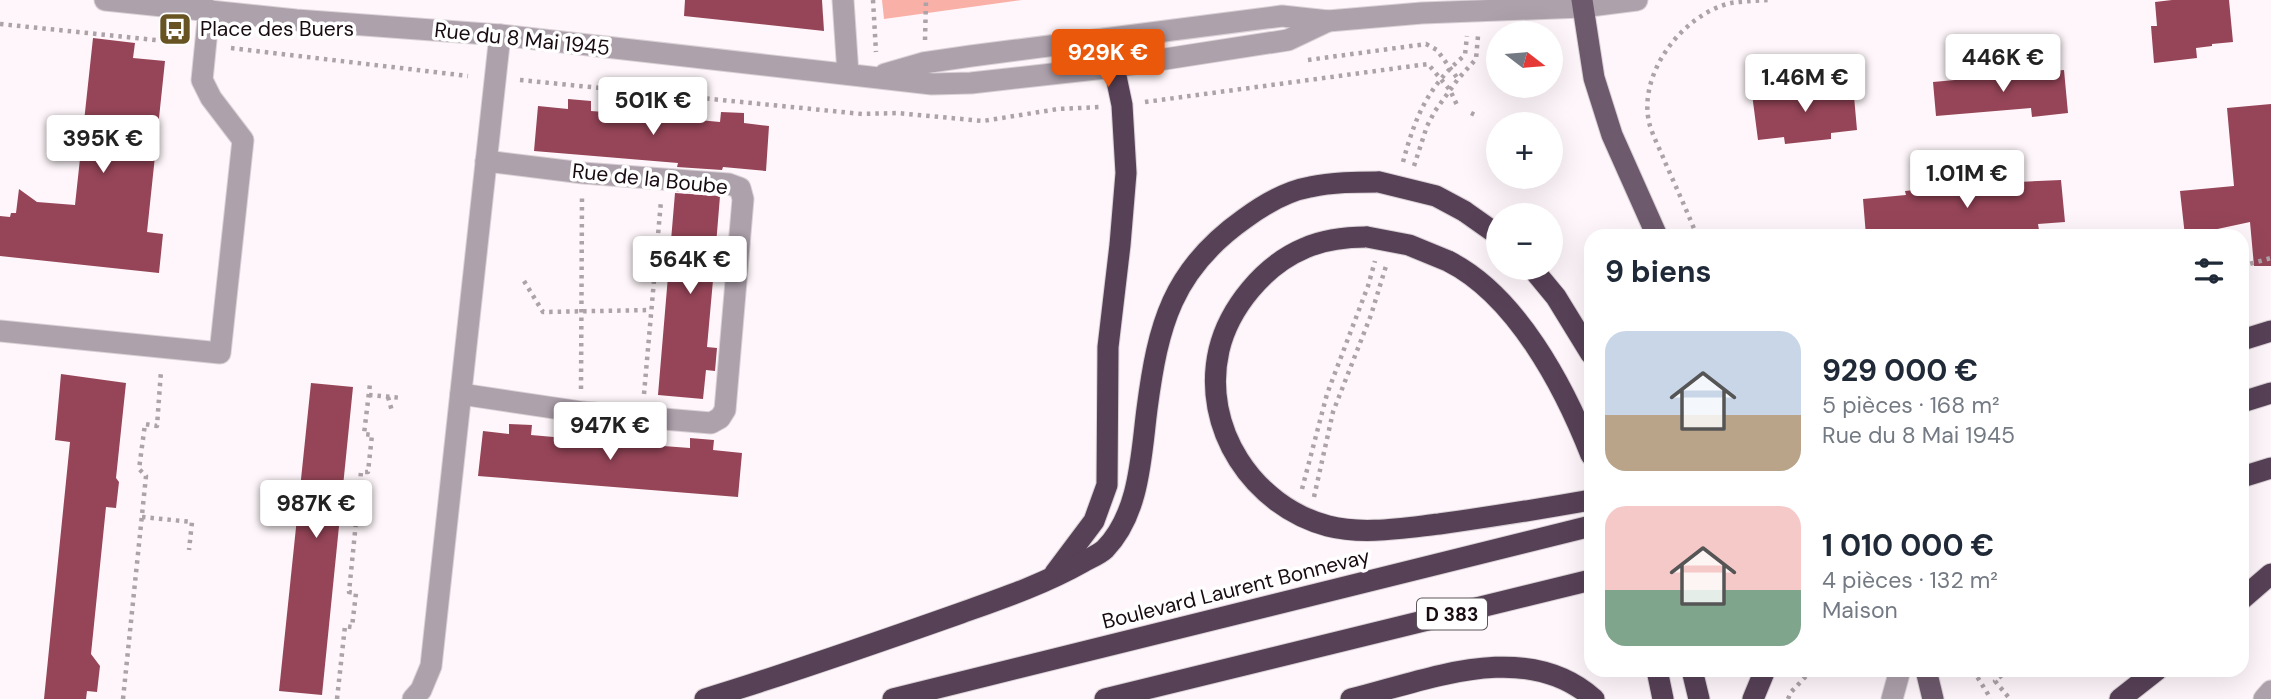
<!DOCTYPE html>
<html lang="fr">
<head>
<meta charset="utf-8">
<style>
	body { margin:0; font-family:"DM Sans",sans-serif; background:#f2f2f3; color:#1f2937; height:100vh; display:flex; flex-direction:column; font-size:26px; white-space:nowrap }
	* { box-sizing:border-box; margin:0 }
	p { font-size:23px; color:#747a83 }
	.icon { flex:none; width:38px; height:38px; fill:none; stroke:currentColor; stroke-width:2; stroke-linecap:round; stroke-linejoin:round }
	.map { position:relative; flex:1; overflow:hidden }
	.sheet { position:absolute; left:1584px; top:229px; width:665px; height:448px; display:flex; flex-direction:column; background:#fff; border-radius:21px; box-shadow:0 7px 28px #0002 }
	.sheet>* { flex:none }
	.needle { width:46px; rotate:106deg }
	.buttons { position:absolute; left:1486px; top:21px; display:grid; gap:14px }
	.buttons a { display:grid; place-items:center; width:77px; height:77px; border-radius:50%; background:#fff; box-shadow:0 7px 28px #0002; font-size:35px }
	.price { position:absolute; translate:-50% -60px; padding:0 16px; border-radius:7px; background:#fff; color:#222; font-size:23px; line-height:46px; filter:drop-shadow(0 2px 4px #0008) }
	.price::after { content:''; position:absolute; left:50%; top:42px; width:21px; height:16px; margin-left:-10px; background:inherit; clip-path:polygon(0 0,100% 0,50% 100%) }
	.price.current { background:#ea580c; color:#fff }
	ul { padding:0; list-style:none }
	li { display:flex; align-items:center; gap:21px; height:175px; padding:0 21px }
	li span { display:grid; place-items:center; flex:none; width:196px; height:140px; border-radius:21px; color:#555 }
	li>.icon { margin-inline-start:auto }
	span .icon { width:84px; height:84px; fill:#fffc; stroke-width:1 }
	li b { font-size:30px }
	h2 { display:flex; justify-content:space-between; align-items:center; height:84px; padding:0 21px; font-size:30px }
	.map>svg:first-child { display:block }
</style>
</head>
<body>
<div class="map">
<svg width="2271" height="699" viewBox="0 0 2271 699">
	<rect width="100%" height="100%" fill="#fef6fa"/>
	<!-- green -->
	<path fill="#f9b0a7" d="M882,0H1022L884,19Z"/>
	<!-- building -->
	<g fill="#964558">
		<path d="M685,0H822L824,31L684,16Z"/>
		<path d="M2172,0H2229L2233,42L2212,44V46L2196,48L2197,58L2154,63L2151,26H2157L2155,2Z"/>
		<path d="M93,38L135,43L133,58L165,61L147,232L163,234L159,273L0,256V216L10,217L11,213H16L19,189L37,202L75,205Z"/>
		<path d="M2064,70L2068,113L2032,117L2031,108L1936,116L1933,82Z"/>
		<path d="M1853,85L1857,130L1831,133V139L1785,144L1784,137L1758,140L1752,94Z"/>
		<path d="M568,99L591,101V111L644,115L645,105L668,107L667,117L720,122L721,112L744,113V123L769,126L766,171L723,167L722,170L677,167L678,163L534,151L538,106L568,109Z"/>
		<path d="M2271,104V266H2254L2250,222L2185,236L2180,191L2234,186L2227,108Z"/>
		<path d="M2018,180V182L2061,180L2065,222L2038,224L2039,230L1992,235V229L1941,234V236H1866L1863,199L1906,195L1905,191L1935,188V192L1989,187V183Z"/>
		<path d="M675,193L720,196L716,245L726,246L724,270L714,269L707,347L717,348L715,371L706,370L703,399L658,395Z"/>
		<path d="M61,374L126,383L116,478L119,482L116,508L106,507L91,654L100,666L97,692L87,691L86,699H44L70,442L55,440Z"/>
		<path d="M311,383L353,387L322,695L279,691Z"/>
		<path d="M509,424L532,425L531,435L599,441L601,427L624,429L623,443L690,448V438L714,440L713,450L742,453L738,497L478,476L483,431L509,434Z"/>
	</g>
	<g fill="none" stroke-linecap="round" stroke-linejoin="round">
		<defs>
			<g id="minor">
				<path d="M105,0L296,20L500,35L932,84L971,83L1114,67L1288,40L1328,21"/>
				<path d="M843,0L848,74"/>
				<path d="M885,74L923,63L971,56L1282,16L1328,21L1422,13L1582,7L1637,0"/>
				<path d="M0,331L220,353L243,140L211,98L202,80L209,10"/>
				<path d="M461,394L581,412L711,423L720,418L725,410L743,199L740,188L729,184L583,173L486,161"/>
				<path d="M413,699L421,690L431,666L500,35"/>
				<path d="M1892,699L1900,670"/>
				<path d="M2264,699L2271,691"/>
			</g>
			<g id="major">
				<path d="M1582,0L1594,78L1612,135L1657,236"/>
				<path d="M1926,670L1933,699"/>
			</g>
			<g id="highway">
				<path d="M1464,211L1498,235"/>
				<path d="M1367,237C1345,237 1325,239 1305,248C1264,265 1229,308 1219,350C1201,428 1253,506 1328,526C1363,535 1403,528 1439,524C1490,517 1540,509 1591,500"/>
				<path d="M1448,261C1516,295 1564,386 1591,455"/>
				<path d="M1532,268L1556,297L1591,354"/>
				<path d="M2242,340L2271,331"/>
				<path d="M2242,402L2271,393"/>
				<path d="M2242,477L2271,468"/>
				<path d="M1055,573L1094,521L1107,485L1108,347L1120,245L1126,173L1122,105L1114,67"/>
				<path d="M2242,599L2271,574"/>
				<path d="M1657,670L1663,699"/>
				<path d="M1692,670L1699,699"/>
				<path d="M705,699C791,673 876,643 961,613C1003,598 1044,584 1083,562C1090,558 1100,554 1105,549C1140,513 1141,455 1147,409C1158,325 1172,270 1244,219C1263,205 1287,191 1310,187C1333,182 1356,182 1379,182"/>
				<path d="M893,699L1591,526"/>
				<path d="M1105,699L1591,580"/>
				<path d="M1351,699C1428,680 1526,638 1594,699"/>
				<path d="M1753,699L1765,670"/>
				<path d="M2120,699L2157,670"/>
			</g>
		</defs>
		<!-- minor casing -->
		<use href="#minor" stroke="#d9d1d5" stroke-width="23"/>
		<!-- major casing -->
		<use href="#major" stroke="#d9d1d5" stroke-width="23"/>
		<!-- highway casing -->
		<use href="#highway" stroke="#d9d1d5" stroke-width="23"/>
		<!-- path -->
		<g stroke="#aca2a7" stroke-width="4.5" stroke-dasharray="3.5 5" stroke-linecap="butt">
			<path d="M873,0L876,52"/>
			<path d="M0,24L184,43"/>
			<path d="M925,40L926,0"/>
			<path d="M231,48L468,76"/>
			<path d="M1308,60L1426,44L1437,50L1458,79"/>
			<path d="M520,80L862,114L897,113L983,121L1058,109L1100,107"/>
			<path d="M1145,102L1428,64L1450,90L1457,105"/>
			<path d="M1471,113L1477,116"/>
			<path d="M1403,162C1415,117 1428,86 1465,55L1467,36"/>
			<path d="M1414,166L1427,126L1435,111L1458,79L1476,59L1478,36"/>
			<path d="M1697,236C1687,211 1676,187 1665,162C1660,149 1652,135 1649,122C1638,73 1683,14 1731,3C1743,1 1756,1 1768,0"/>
			<path d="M2242,266L2271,258"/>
			<path d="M524,281L543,312L651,310"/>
			<path d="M581,389L582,198"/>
			<path d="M644,394L661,201"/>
			<path d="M369,395L402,398"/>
			<path d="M388,397L392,411"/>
			<path d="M1302,489L1327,394L1368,286L1375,261"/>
			<path d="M1314,497L1333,412L1371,315L1386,266"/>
			<path d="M142,517L192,522L189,550"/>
			<path d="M1973,670L1991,699"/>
			<path d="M2008,670L1995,681L2010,699"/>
			<path d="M123,699L146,476L139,469L145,424L157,426L161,371"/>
			<path d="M337,699L345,626L352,627L356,593L349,592L361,472H368L372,435L364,434L370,384"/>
			<path d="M1788,699L1791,692L1812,670"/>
		</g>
		<!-- minor -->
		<use href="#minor" stroke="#ada1ac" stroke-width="21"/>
		<!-- major -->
		<use href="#major" stroke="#6e5a6d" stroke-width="21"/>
		<!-- highway -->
		<use href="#highway" stroke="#574157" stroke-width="21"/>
		<defs>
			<g id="highway-bridge">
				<path d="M1379,182L1436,196L1464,211"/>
				<path d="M1367,237L1409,245L1448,261"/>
			</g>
		</defs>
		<!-- highway-bridge casing -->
		<use href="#highway-bridge" stroke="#d9d1d5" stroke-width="23" stroke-linecap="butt"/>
		<!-- highway-bridge -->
		<use href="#highway-bridge" stroke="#574157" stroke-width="21"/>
	</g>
	<!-- icons -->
	<defs>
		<symbol id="bus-square" viewBox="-11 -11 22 22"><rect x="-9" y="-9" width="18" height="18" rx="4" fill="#685423" stroke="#fff"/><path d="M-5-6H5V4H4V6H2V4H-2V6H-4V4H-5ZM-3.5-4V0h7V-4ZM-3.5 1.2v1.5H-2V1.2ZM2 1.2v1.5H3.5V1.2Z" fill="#fff"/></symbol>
	</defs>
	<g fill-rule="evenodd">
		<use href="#bus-square" x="156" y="10" width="38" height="38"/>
	</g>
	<g text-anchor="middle" stroke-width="7" stroke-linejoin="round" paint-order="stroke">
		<!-- shield labels -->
		<rect fill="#fff" stroke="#5d5559" stroke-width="2" x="1417" y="598.5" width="70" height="31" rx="5"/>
		<g font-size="19" font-weight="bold" fill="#180c12">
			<text x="1452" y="621">D 383</text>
		</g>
		<!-- poi labels -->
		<g font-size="21" fill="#180c12" stroke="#fff" text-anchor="start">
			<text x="200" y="36">Place des Buers</text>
		</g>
		<!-- street labels -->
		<g font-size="21" fill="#180c12" stroke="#fff">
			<text transform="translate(522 39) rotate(6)" y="7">Rue du 8 Mai 1945</text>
			<text transform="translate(650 179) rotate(6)" y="7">Rue de la Boube</text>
			<text transform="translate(1236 589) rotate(-14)" y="7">Boulevard Laurent Bonnevay</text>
		</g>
	</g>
</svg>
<div class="buttons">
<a><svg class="needle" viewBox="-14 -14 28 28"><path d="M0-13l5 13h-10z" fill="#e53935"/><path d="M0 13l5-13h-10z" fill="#747a83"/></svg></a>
<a>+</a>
<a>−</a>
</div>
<b class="price current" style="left:1108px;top:89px">929K €</b>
<b class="price" style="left:2003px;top:94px">446K €</b>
<b class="price" style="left:1805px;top:114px">1.46M €</b>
<b class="price" style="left:653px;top:137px">501K €</b>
<b class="price" style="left:103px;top:175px">395K €</b>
<b class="price" style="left:1967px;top:210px">1.01M €</b>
<b class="price" style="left:690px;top:296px">564K €</b>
<b class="price" style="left:610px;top:462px">947K €</b>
<b class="price" style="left:316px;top:540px">987K €</b>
<section class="sheet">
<h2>9 biens<svg class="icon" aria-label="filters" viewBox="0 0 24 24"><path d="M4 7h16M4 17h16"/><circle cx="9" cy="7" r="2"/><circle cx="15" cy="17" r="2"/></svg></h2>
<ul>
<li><span style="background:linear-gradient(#c9d6e8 60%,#b9a48a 0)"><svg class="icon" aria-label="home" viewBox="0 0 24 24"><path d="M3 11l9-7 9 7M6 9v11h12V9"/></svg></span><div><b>929 000 €</b><p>5 pièces · 168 m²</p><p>Rue du 8 Mai 1945</p></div></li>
<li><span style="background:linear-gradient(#f6c9c9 60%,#7fa58c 0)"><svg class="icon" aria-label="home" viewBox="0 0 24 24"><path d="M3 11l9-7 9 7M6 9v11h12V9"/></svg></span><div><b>1 010 000 €</b><p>4 pièces · 132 m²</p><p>Maison</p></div></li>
</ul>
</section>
</div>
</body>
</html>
